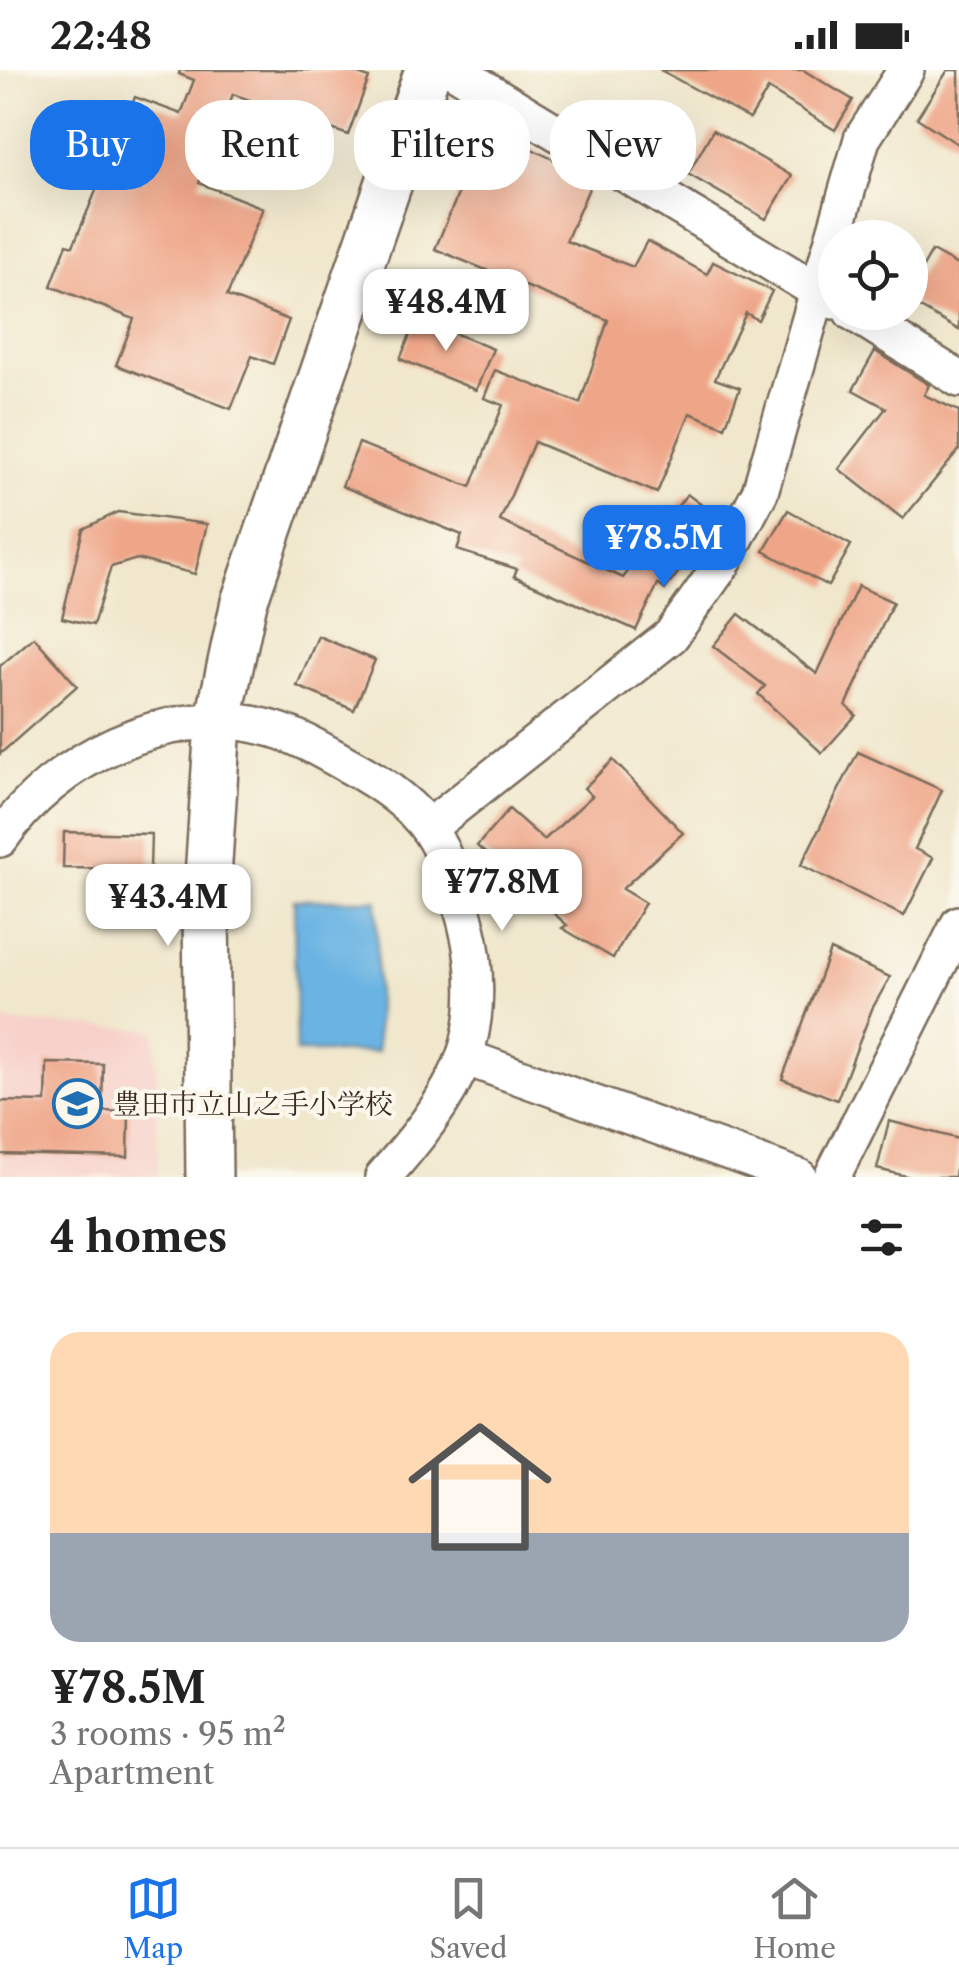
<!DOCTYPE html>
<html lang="en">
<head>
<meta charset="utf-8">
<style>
	body { margin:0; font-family:"Libre Caslon Text","Noto Serif JP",serif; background:#f2f2f2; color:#222; height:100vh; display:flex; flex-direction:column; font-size:38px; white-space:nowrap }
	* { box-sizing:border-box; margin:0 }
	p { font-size:32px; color:#767676 }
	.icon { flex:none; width:55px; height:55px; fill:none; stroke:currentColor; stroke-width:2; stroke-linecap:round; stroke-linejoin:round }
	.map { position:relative; height:1107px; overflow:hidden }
	.panel { display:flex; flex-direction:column; background:#fff; flex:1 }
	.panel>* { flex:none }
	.hud { position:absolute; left:30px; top:30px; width:900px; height:90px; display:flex; gap:20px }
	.tools { position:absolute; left:818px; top:150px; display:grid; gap:20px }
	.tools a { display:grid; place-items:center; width:110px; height:110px; border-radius:50%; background:#fff; box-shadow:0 10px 40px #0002; font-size:50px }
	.price { position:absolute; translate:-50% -85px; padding:0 22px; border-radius:20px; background:#fff; color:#222; font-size:32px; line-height:65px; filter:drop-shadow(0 2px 5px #0008) }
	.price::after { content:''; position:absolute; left:50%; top:60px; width:30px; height:22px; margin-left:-15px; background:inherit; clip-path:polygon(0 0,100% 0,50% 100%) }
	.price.selected { background:#1a73e8; color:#fff }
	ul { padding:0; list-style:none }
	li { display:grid; align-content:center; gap:20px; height:530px; padding:0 50px }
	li+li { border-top:2px solid #e0e0e0 }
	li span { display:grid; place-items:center; height:310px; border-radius:30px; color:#555 }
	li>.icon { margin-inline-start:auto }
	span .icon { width:180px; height:180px; fill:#fffc; stroke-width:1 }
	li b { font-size:42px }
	h2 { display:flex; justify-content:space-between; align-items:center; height:120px; padding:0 50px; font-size:42px }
	.pill { padding:0 35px; border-radius:40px; background:#fff; box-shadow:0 10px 40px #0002; font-size:35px; line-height:90px }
	.pill.selected { background:#1a73e8; color:#fff }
	.status { display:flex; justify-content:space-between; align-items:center; height:70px; padding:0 50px; background:#fff; direction:ltr }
	.status svg { height:28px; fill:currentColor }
	.dock { display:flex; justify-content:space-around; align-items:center; height:140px; border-top:2px solid #e0e0e0; background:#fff; font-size:28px; color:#767676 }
	.dock a { display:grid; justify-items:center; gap:5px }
	.dock .selected { color:#1a73e8 }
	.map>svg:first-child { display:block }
</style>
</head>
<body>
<div class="status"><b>22:48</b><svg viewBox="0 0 49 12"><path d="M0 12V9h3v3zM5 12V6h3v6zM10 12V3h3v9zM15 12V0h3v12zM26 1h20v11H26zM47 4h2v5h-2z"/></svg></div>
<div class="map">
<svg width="959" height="1107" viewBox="0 0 959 1107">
	<rect width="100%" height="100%" fill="#fbf7ec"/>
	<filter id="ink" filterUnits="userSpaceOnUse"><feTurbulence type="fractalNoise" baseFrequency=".01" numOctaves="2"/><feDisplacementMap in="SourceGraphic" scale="20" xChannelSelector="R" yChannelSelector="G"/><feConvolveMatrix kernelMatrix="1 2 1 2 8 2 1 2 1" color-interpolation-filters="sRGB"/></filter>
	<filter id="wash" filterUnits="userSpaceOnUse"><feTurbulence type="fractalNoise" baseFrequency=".0048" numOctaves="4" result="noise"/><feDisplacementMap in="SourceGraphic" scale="40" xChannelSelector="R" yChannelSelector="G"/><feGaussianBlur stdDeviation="2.25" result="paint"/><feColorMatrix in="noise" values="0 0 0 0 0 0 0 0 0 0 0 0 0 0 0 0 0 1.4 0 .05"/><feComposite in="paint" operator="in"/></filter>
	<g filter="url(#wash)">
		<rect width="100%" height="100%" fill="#f0e7cc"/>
		<!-- built -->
		<path fill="#f7d0c9" d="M0,951L156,960L158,1107H0Z"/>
		<!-- water -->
		<path fill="#6bb4e3" stroke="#536f80" stroke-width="2.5" d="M294,830H377V982H296Z"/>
		<g id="blocks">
			<!-- building -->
			<g fill="#efa688">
				<path d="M180,0H348L369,8L348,65L233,24L199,113L263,138L227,226L289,250L273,294L252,286L231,339L116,295L134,249L51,216L67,174L73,176L135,27L181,44L194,10L179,4Z"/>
				<path d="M660,0H803L853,30L835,60L768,19L750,49Z"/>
				<path d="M948,0H959V75L917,48Z"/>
				<path d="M469,52L526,70L524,75L593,109L566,171L633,197L647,171L707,204L713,192L772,221L758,250L746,243L715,309L740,318L725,357L690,343L657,423L534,372L500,451L623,508L687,424L719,448L665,520L658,514L636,560L514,506L517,499L457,480L462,465L342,416L359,373L471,417L503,335L484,328L495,300L580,333L608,250L435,179L472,91L458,86Z"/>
				<path d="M713,60L792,106L766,149L688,104Z"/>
				<path d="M932,181L959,196V260L910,232V220Z"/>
				<path d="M417,248L493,279L476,320L400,289Z"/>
				<path d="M875,281L929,315L924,325L959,341V380L903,449L839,399L886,338L853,320Z"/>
				<path d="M788,440L851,475L828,516L764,481Z"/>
				<path d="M118,442L207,454L195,504L137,489L111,497L93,555L62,548L83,459Z"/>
				<path d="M858,516L893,532L846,636L856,645L822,683L758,624L765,616L713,576L739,544L817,604Z"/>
				<path d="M318,566L375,590L354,640L297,616Z"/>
				<path d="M34,567L77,616L0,684V596Z"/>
				<path d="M858,682L942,720L915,779L933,788L904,846L801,795Z"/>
				<path d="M613,690L683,763L622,819L645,833L613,888L562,858L567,855L477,776L509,739L544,770L592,726L584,718Z"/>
				<path d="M64,762L151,764L150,799L63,798Z"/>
				<path d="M830,880L890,907L872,939L837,1030L782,1009Z"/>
				<path d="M47,993L103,994L102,1041L129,1042L128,1087L0,1084V1031L46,1032Z"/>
				<path d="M889,1051L959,1069L955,1107H910L877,1099Z"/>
			</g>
		</g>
	</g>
	<g filter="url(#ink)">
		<use href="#blocks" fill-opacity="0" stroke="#7a6c5b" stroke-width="2.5"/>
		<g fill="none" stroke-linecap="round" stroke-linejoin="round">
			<defs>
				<g id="minor">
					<path d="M454,0L834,231"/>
					<path d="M852,242L959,309"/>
					<path d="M428,758L671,566L722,494L760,422L862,69L906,0"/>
					<path d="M0,769C53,690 168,632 265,657C295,664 321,680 348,695C376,710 411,733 430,761C448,789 457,821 466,853C477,896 479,945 464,988C447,1032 414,1072 383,1107"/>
					<path d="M464,987L799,1107"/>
					<path d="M832,1107L959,854"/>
				</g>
				<path id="tertiary" d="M209,1107L206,838L218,653L244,532L428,0"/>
			</defs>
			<!-- minor casing -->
			<use href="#minor" stroke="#7a6c5b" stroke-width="40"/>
			<!-- tertiary casing -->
			<use href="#tertiary" stroke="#7a6c5b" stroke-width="50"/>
			<!-- minor -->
			<use href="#minor" stroke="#fff" stroke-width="35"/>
			<!-- tertiary -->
			<use href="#tertiary" stroke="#fff" stroke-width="45"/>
		</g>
	</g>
	<!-- icons -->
	<defs>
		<symbol id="school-ring" viewBox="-11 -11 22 22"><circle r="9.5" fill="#fbf7ec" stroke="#1f6fb2" stroke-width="1.5"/><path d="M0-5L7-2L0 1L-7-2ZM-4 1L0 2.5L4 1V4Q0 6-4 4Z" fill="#1f6fb2"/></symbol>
	</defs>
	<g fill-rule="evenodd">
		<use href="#school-ring" x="50" y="1006" width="55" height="55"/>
	</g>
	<g text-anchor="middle" stroke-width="8" stroke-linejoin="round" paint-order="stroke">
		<!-- poi labels -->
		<g font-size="28" fill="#3b2a1e" stroke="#fbf7ec" text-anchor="start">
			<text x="113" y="1044">豊田市立山之手小学校</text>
		</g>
	</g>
</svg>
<div class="tools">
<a><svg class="icon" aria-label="locate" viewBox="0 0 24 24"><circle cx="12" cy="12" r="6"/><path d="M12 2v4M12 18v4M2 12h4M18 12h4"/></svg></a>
</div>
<b class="price" style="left:446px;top:284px">¥48.4M</b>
<b class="price selected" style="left:664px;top:520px">¥78.5M</b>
<b class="price" style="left:502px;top:864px">¥77.8M</b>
<b class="price" style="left:168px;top:879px">¥43.4M</b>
<div class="hud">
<a class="pill selected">Buy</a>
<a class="pill">Rent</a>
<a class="pill">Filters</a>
<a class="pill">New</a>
</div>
</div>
<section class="panel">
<h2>4 homes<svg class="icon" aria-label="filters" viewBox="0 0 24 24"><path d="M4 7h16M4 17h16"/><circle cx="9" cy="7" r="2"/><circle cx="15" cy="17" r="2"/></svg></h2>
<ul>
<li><span style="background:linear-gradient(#ffd9b3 65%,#9aa5b1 0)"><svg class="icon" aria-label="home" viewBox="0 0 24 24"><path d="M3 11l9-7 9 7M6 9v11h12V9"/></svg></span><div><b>¥78.5M</b><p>3 rooms · 95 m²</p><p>Apartment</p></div></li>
</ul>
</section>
<nav class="dock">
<a class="selected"><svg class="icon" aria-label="map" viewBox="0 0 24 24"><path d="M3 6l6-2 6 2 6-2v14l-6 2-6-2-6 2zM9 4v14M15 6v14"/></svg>Map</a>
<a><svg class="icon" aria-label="saved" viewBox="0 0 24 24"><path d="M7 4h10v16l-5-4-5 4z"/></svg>Saved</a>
<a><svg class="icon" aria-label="home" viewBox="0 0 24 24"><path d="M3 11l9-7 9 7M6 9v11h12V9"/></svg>Home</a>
</nav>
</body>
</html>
